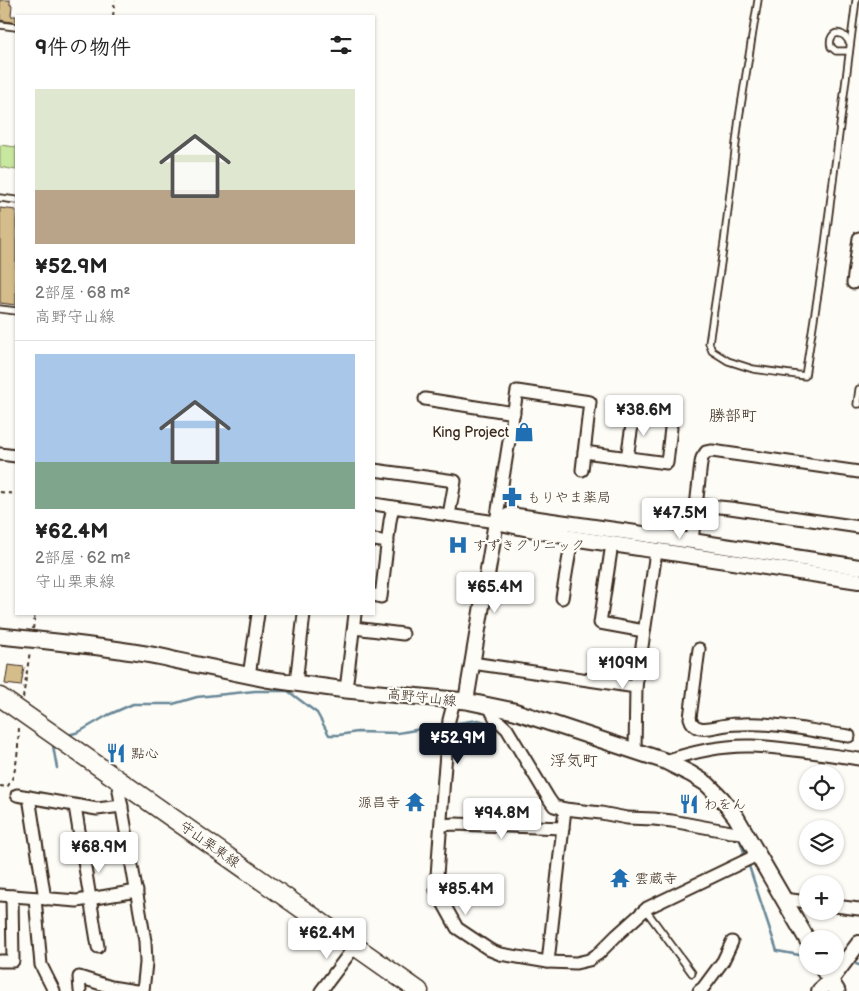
<!DOCTYPE html>
<html lang="ja">
<head>
<meta charset="utf-8">
<style>
	body { margin:0; font-family:"Balsamiq Sans","Klee One",sans-serif; background:#f2f2f2; color:#222; height:100vh; display:flex; flex-direction:column; font-size:19px; white-space:nowrap }
	* { box-sizing:border-box; margin:0 }
	p { font-size:16px; color:#767676 }
	.icon { flex:none; width:28px; height:28px; fill:none; stroke:currentColor; stroke-width:2; stroke-linecap:round; stroke-linejoin:round }
	.map { position:relative; flex:1; overflow:hidden }
	.details { position:absolute; left:15px; top:15px; width:360px; height:600px; display:flex; flex-direction:column; background:#fff; border-radius:0px; box-shadow:0 1px 4px #0004 }
	.details>* { flex:none }
	.controls { position:absolute; left:799px; top:765px; display:grid; gap:10px }
	.controls a { display:grid; place-items:center; width:45px; height:45px; border-radius:50%; background:#fff; box-shadow:0 1px 4px #0004; font-size:25px }
	.price { position:absolute; translate:-50% -42px; padding:0 11px; border-radius:5px; background:#fff; color:#222; font-size:16px; line-height:32px; filter:drop-shadow(0 1px 2px #0008) }
	.price::after { content:''; position:absolute; left:50%; top:30px; width:15px; height:11px; margin-left:-8px; background:inherit; clip-path:polygon(0 0,100% 0,50% 100%) }
	.price.current { background:#111827; color:#fff }
	ul { padding:0; list-style:none }
	li { display:grid; align-content:center; gap:10px; height:265px; padding:0 20px }
	li+li { border-top:1px solid #e0e0e0 }
	li span { display:grid; place-items:center; height:155px; border-radius:0px; color:#555 }
	li>.icon { margin-inline-start:auto }
	span .icon { width:90px; height:90px; fill:#fffc; stroke-width:1 }
	li b { font-size:21px }
	h2 { display:flex; justify-content:space-between; align-items:center; height:60px; padding:0 20px; font-size:21px }
	.map>svg:first-child { display:block }
</style>
</head>
<body>
<div class="map">
<svg width="859" height="991" viewBox="0 0 859 991">
	<rect width="100%" height="100%" fill="#fdfcf7"/>
	<filter id="ink" filterUnits="userSpaceOnUse"><feTurbulence type="fractalNoise" baseFrequency=".02" numOctaves="2"/><feDisplacementMap in="SourceGraphic" scale="10" xChannelSelector="R" yChannelSelector="G"/><feConvolveMatrix kernelMatrix="1 2 1 2 8 2 1 2 1" color-interpolation-filters="sRGB"/></filter>
	<g filter="url(#ink)">
		<!-- green -->
		<path fill="#c8e79f" stroke="#82885e" d="M0,145L16,147V170L0,167Z"/>
		<g fill="none" stroke-linecap="round" stroke-linejoin="round">
			<!-- stream -->
			<g stroke="#688796" stroke-width="2.5">
				<path d="M452,724L478,720L496,725"/>
				<path d="M68,735L79,732L108,715L133,704H173L197,697L255,691H288L317,713L329,735H339L357,732L398,733L444,725"/>
				<path d="M53,746L57,768"/>
				<path d="M712,834L740,840L746,858"/>
				<path d="M748,863L777,951L805,956"/>
				<path d="M856,964L859,965"/>
			</g>
		</g>
		<!-- building -->
		<g fill="#d4bc8b" stroke="#3b2a1e">
			<path d="M0,0H10V5H12L11,16H16V23L0,20Z"/>
			<path d="M0,208L16,210V305L0,303Z"/>
			<path d="M8,665L24,667L21,686L5,684Z"/>
		</g>
		<g fill="none" stroke-linecap="round" stroke-linejoin="round">
			<defs>
				<g id="service">
					<path d="M758,0L739,118L724,243L709,343L712,351L728,361L753,369L805,376L822,268L856,0"/>
					<path d="M0,25L15,27"/>
					<path d="M849,51H836L831,47C829,40 832,31 841,34C845,35 848,40 850,43"/>
					<path d="M0,198L16,200"/>
					<path d="M0,309L16,311"/>
					<path d="M859,389L857,404H859"/>
					<path d="M645,909L692,973"/>
				</g>
				<g id="minor">
					<path d="M853,283L859,238"/>
					<path d="M425,399L514,413"/>
					<path d="M584,452L667,463L671,428"/>
					<path d="M0,454L16,456"/>
					<path d="M627,458L634,412"/>
					<path d="M374,470L455,481L449,515"/>
					<path d="M374,504L393,507"/>
					<path d="M697,505L730,508L859,527"/>
					<path d="M374,540L388,542"/>
					<path d="M692,541L701,463L702,458L706,452L712,451L859,472"/>
					<path d="M612,544L600,623L644,631"/>
					<path d="M374,595L381,597L390,521L393,507L496,522L517,391L590,402L582,470"/>
					<path d="M562,598L572,538"/>
					<path d="M354,628L403,634"/>
					<path d="M699,649L690,718C691,722 694,727 700,728C708,730 718,726 727,725C732,724 737,724 742,724C778,722 814,732 849,736"/>
					<path d="M472,663L636,687"/>
					<path d="M249,676L258,614"/>
					<path d="M296,683L304,614"/>
					<path d="M346,690L355,614"/>
					<path d="M454,701L449,720L444,777L436,890L457,928L490,950L500,954L548,962L576,963L589,960L598,954L617,935L647,908L749,859L757,854"/>
					<path d="M489,706L495,718L507,729L549,799L554,806L565,809L601,813L627,818L654,819L672,821L731,832L745,833"/>
					<path d="M635,751L636,687L656,552"/>
					<path d="M665,761C692,752 723,745 752,746C788,748 824,754 859,759"/>
					<path d="M123,783L119,791L145,941L146,963L143,991"/>
					<path d="M17,795L97,809L122,806"/>
					<path d="M29,797L45,899"/>
					<path d="M75,806L98,947"/>
					<path d="M441,825L455,824L563,828"/>
					<path d="M0,895L77,901L137,891"/>
					<path d="M35,898L41,965L54,991"/>
					<path d="M783,899L808,902"/>
					<path d="M835,906L859,909"/>
					<path d="M0,961H13L12,896"/>
					<path d="M548,962L565,809"/>
					<path d="M80,991L79,977L111,987L136,991"/>
					<path d="M321,991L355,946"/>
					<path d="M699,991L703,988L723,961L732,942"/>
				</g>
				<g id="tertiary">
					<path d="M496,522L510,515L692,541L859,567"/>
					<path d="M496,522L572,538L859,581"/>
					<path d="M466,701L496,522"/>
					<path d="M819,991L831,980L859,943"/>
				</g>
				<g id="secondary">
					<path d="M0,636C40,640 80,644 120,650C138,653 157,655 174,660L266,679L346,690L466,701L514,711L665,761L691,774L707,784L722,799L736,817L808,941"/>
					<path d="M821,966L837,991"/>
				</g>
				<path id="primary" d="M0,697L419,991"/>
			</defs>
			<!-- service casing -->
			<use href="#service" stroke="#3b2a1e" stroke-width="9"/>
			<!-- minor casing -->
			<use href="#minor" stroke="#3b2a1e" stroke-width="15"/>
			<!-- tertiary casing -->
			<use href="#tertiary" stroke="#3b2a1e" stroke-width="18"/>
			<!-- secondary casing -->
			<use href="#secondary" stroke="#3b2a1e" stroke-width="19"/>
			<!-- primary casing -->
			<use href="#primary" stroke="#3b2a1e" stroke-width="21"/>
			<!-- path -->
			<g stroke="#3b2a1e" stroke-width="2" stroke-dasharray="4 4" stroke-linecap="butt">
				<path d="M113,16L115,0"/>
				<path d="M0,492L16,494"/>
				<path d="M33,629L35,614"/>
				<path d="M23,698L30,651"/>
				<path d="M0,786L7,787C18,775 18,744 19,728"/>
			</g>
			<!-- service -->
			<use href="#service" stroke="#fdfcf7" stroke-width="5.5"/>
			<!-- minor -->
			<use href="#minor" stroke="#fdfcf7" stroke-width="11"/>
			<!-- tertiary -->
			<use href="#tertiary" stroke="#fdfcf7" stroke-width="14"/>
			<!-- secondary -->
			<use href="#secondary" stroke="#fdfcf7" stroke-width="15"/>
			<!-- primary -->
			<use href="#primary" stroke="#fdfcf7" stroke-width="18"/>
		</g>
	</g>
	<!-- icons -->
	<defs>
		<symbol id="shop-bare" viewBox="-9 -9 18 18"><path d="M-5-2.5h2.3a2.7 3.5 0 0 1 5.4 0H5L5.5 6h-11ZM-1.5-2.5h3a1.5 2.3 0 0 0-3 0Z" fill="#1f6fb2" stroke="#fdfcf7" stroke-width="2.5" paint-order="stroke"/></symbol>
		<symbol id="pharmacy-bare" viewBox="-9 -9 18 18"><path d="M-2-6h4v4h4v4h-4v4h-4v-4h-4v-4h4Z" fill="#1f6fb2" stroke="#fdfcf7" stroke-width="2.5" paint-order="stroke"/></symbol>
		<symbol id="hospital-bare" viewBox="-9 -9 18 18"><path d="M-5-5h3v3.5h4V-5h3V5h-3V1.5h-4V5h-3Z" fill="#1f6fb2" stroke="#fdfcf7" stroke-width="2.5" paint-order="stroke"/></symbol>
		<symbol id="restaurant-bare" viewBox="-9 -9 18 18"><path d="M-5-6h1v4h1v-4h1v4h1v-4h1v5L-1.5 .5V6h-2V.5L-5-1ZM5-6V6H3V1.5H1.5Q1.5-4 5-6Z" fill="#1f6fb2" stroke="#fdfcf7" stroke-width="2.5" paint-order="stroke"/></symbol>
		<symbol id="temple-bare" viewBox="-9 -9 18 18"><path d="M0-6L5-2H3V0L6.5 2.5H4V6H1.5V3h-3V6H-4V2.5H-6.5L-3 0V-2H-5Z" fill="#1f6fb2" stroke="#fdfcf7" stroke-width="2.5" paint-order="stroke"/></symbol>
	</defs>
	<g fill-rule="evenodd">
		<use href="#shop-bare" x="510" y="418" width="28" height="28"/>
		<use href="#pharmacy-bare" x="498" y="483" width="28" height="28"/>
		<use href="#hospital-bare" x="444" y="531" width="28" height="28"/>
		<use href="#restaurant-bare" x="102" y="739" width="28" height="28"/>
		<use href="#temple-bare" x="401" y="788" width="28" height="28"/>
		<use href="#restaurant-bare" x="675" y="790" width="28" height="28"/>
		<use href="#temple-bare" x="606" y="864" width="28" height="28"/>
	</g>
	<g text-anchor="middle" stroke-width="4.5" stroke-linejoin="round" paint-order="stroke">
		<!-- poi labels -->
		<g font-size="14" fill="#3b2a1e" stroke="#fdfcf7" text-anchor="start">
			<text x="509" y="437" text-anchor="end">King Project</text>
			<text x="527" y="502">もりやま薬局</text>
			<text x="473" y="550">すずきクリニック</text>
			<text x="131" y="758">點心</text>
			<text x="400" y="807" text-anchor="end">源昌寺</text>
			<text x="704" y="809">わをん</text>
			<text x="635" y="883">雲蔵寺</text>
		</g>
		<!-- street labels -->
		<g font-size="14" fill="#3b2a1e" stroke="#fdfcf7">
			<text transform="translate(422 697) rotate(6)" y="5">高野守山線</text>
			<text transform="translate(210 844) rotate(35)" y="5">守山栗東線</text>
		</g>
		<!-- quarter labels -->
		<g font-size="16" fill="#3b2a1e" stroke="#fdfcf7">
			<text x="733" y="421">勝部町</text>
			<text x="574" y="766">浮気町</text>
		</g>
	</g>
</svg>
<div class="controls">
<a><svg class="icon" aria-label="locate" viewBox="0 0 24 24"><circle cx="12" cy="12" r="6"/><path d="M12 2v4M12 18v4M2 12h4M18 12h4"/></svg></a>
<a><svg class="icon" aria-label="layers" viewBox="0 0 24 24"><path d="M12 4l9 5-9 5-9-5zM3 14l9 5 9-5"/></svg></a>
<a>+</a>
<a>−</a>
</div>
<b class="price" style="left:644px;top:437px">¥38.6M</b>
<b class="price" style="left:680px;top:540px">¥47.5M</b>
<b class="price" style="left:495px;top:614px">¥65.4M</b>
<b class="price" style="left:623px;top:690px">¥109M</b>
<b class="price current" style="left:458px;top:765px">¥52.9M</b>
<b class="price" style="left:502px;top:840px">¥94.8M</b>
<b class="price" style="left:99px;top:874px">¥68.9M</b>
<b class="price" style="left:466px;top:916px">¥85.4M</b>
<b class="price" style="left:327px;top:960px">¥62.4M</b>
<section class="details">
<h2>9件の物件<svg class="icon" aria-label="filters" viewBox="0 0 24 24"><path d="M4 7h16M4 17h16"/><circle cx="9" cy="7" r="2"/><circle cx="15" cy="17" r="2"/></svg></h2>
<ul>
<li><span style="background:linear-gradient(#dfe7d0 65%,#b9a48a 0)"><svg class="icon" aria-label="home" viewBox="0 0 24 24"><path d="M3 11l9-7 9 7M6 9v11h12V9"/></svg></span><div><b>¥52.9M</b><p>2部屋 · 68 m²</p><p>高野守山線</p></div></li>
<li><span style="background:linear-gradient(#a9c7e8 70%,#7fa58c 0)"><svg class="icon" aria-label="home" viewBox="0 0 24 24"><path d="M3 11l9-7 9 7M6 9v11h12V9"/></svg></span><div><b>¥62.4M</b><p>2部屋 · 62 m²</p><p>守山栗東線</p></div></li>
</ul>
</section>
</div>
</body>
</html>
